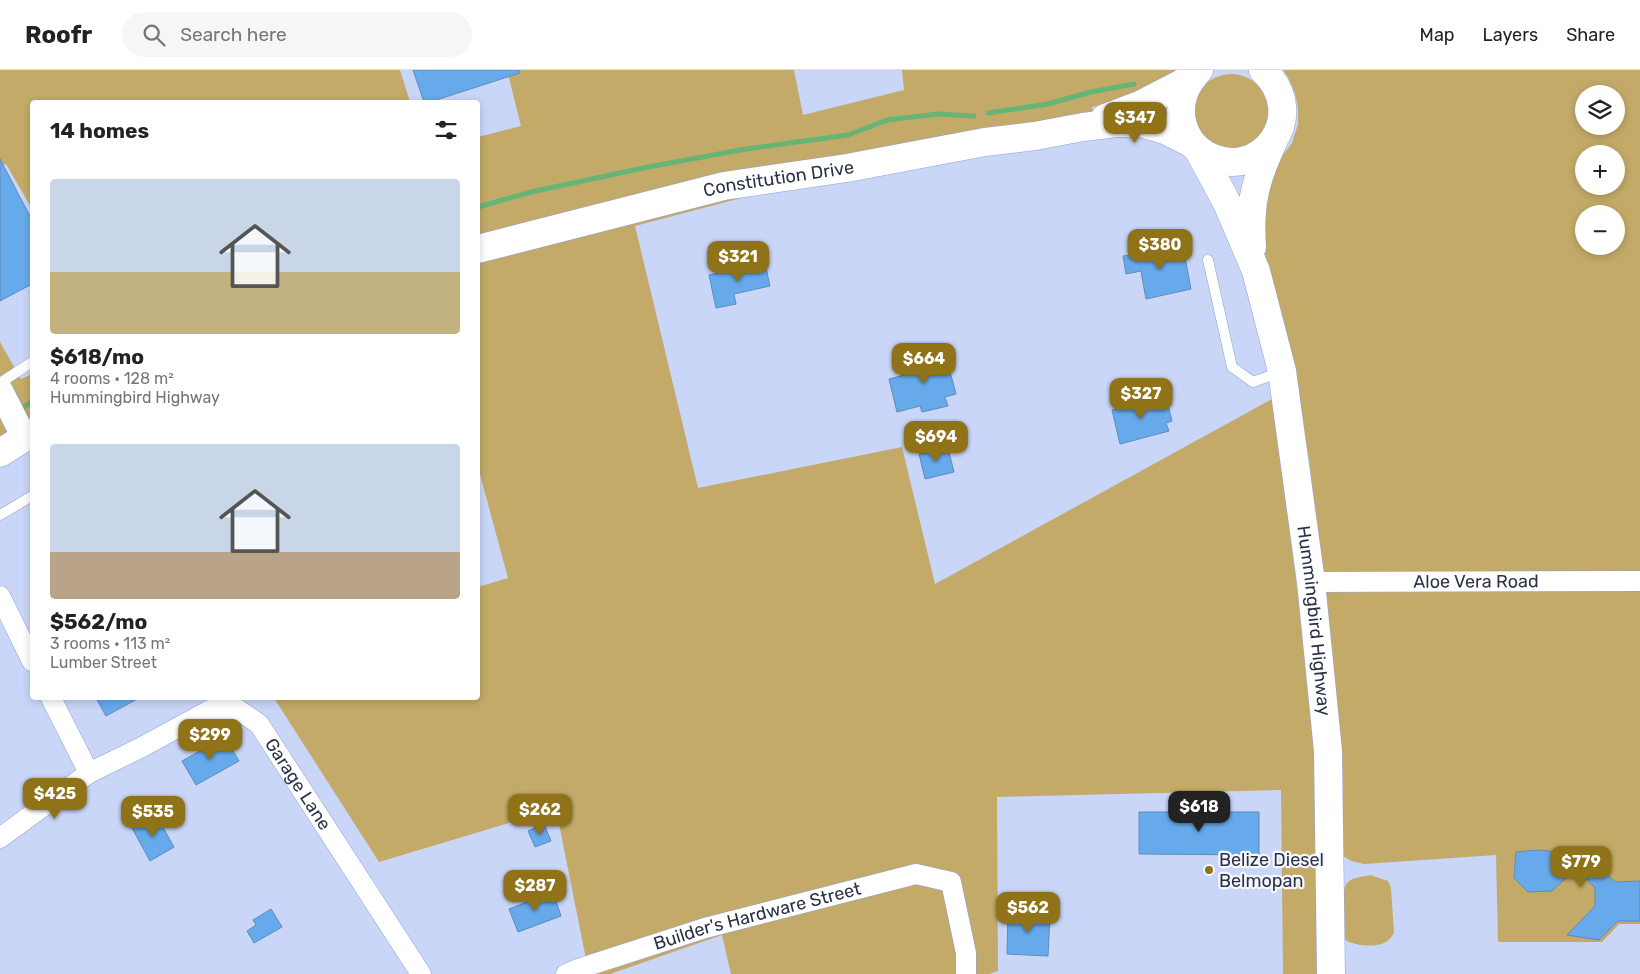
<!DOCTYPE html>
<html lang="en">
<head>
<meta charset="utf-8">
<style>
	body { margin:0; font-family:Rubik,sans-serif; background:#f6f6f6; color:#222; height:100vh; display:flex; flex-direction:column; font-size:19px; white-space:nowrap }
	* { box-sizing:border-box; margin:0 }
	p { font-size:16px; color:#767676 }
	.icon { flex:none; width:28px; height:28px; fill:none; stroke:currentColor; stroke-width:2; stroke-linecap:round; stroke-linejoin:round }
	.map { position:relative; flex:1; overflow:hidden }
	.details { position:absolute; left:30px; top:30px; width:450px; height:600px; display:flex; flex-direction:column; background:#fff; border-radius:5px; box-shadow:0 2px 8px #0003 }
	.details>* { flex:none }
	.fabs { position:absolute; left:1575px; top:15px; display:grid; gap:10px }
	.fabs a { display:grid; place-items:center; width:50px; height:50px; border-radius:50%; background:#fff; box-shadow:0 2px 8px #0003; font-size:25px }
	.price { position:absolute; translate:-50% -42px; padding:0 11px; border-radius:10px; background:#907319; color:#fff; font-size:16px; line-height:32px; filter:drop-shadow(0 1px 2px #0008) }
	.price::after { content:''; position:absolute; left:50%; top:30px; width:15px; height:11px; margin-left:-8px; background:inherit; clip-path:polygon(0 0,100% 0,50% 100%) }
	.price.selected { background:#222; color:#fff }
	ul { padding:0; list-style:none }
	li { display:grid; align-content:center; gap:10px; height:265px; padding:0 20px }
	li span { display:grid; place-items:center; height:155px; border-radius:5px; color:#555 }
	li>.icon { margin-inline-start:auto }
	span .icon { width:90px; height:90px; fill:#fffc; stroke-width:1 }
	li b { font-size:21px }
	h2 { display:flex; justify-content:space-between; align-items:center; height:60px; padding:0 20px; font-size:21px }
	header { display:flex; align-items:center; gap:30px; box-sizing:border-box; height:70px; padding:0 25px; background:#fff; border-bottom:1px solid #e0e0e0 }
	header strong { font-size:24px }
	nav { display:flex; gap:28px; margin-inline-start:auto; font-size:18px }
	.search { width:350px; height:45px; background:#f6f6f6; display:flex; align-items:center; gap:12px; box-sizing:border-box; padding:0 18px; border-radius:28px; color:#767676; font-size:19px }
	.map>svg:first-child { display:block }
</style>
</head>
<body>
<header>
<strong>Roofr</strong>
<div class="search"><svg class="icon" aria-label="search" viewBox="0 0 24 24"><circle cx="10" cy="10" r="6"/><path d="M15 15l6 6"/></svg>Search here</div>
<nav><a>Map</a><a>Layers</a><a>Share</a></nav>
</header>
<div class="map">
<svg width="1640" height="904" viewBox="0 0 1640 904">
	<rect width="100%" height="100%" fill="#c9d6f8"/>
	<!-- green -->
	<g fill="#c3aa68" fill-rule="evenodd">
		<path d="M0,0H400L410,32H32V139L6,94L0,96Z"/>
		<path d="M507,0H794L803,45L904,20L902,0H1183L1122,29L1092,37L1096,62L836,103L635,156L698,418L902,377L935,514L1274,328L1311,634L1317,741L1320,904H1283L1281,720L997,727L998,901L989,904H731L722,865L610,904H589L556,739L379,792L274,628H478V517L508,508L478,397V67L521,56Z"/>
		<path d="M1283,0H1640V854H1619L1602,872H1498L1496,785L1364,794L1351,791L1342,785L1320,483L1309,389L1298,324L1284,257L1263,176L1261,142L1275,95L1292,73L1298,54V38L1295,23L1288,7ZM1584,24H1616V56H1584ZM1584,84H1616V116H1584ZM1584,144H1616V176H1584Z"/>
		<circle cx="1231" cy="42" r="38"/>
		<path d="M0,272L21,309L32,304V370L0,390Z"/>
		<path d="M1370,805L1388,811L1391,818L1394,863C1392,866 1389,870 1386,872C1374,878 1356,876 1345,870C1345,858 1339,820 1348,812C1354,807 1362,807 1370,805Z"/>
	</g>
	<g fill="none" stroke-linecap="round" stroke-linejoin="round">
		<!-- stream -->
		<g stroke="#66b476" stroke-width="5">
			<path d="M988,43L1048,34L1091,22L1134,14"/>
			<path d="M478,137L531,122L648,97L746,79L848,65L887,50L938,44L974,46"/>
			<path d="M18,340L32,332"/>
		</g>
	</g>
	<!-- building -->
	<g fill="#67aaeb" stroke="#608bb7">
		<path d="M413,0H519L520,3L430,32H424Z"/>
		<path d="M0,89L32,150V214L0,231Z"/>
		<path d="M1183,176L1191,219L1146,229L1141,201L1126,204L1123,186Z"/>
		<path d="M765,193L770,216L734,224L736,234L716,238L709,205Z"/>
		<path d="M945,283L956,324L945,327L948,336L922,342L920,336L897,342L889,309L912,303L909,293Z"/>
		<path d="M1158,328L1161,337L1168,335L1172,351L1166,353L1169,361L1120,374L1112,340Z"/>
		<path d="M948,378L954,402L925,409L919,384Z"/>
		<path d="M96,628H139L106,646Z"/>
		<path d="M225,667L239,691L196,715L182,691Z"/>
		<path d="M1139,742H1259V785L1139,784Z"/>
		<path d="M156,745L174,777L150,791L132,758Z"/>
		<path d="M544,754L551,771L535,777L528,761Z"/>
		<path d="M1538,780L1558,782L1560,781L1581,780L1615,812L1640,811V851H1618L1599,870L1567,865L1595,836V818L1576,798L1552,821L1528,822L1514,808L1516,782Z"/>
		<path d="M553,822L561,846L518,862L509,839Z"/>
		<path d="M271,839L282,857L254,873L247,861L256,855L253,850Z"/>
		<path d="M1008,843L1050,845L1048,886L1007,884Z"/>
	</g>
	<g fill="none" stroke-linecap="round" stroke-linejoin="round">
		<defs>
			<g id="service">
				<path d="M1208,190L1232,297L1253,312L1280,302"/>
				<path d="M0,313L32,292"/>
				<path d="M0,445L32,426"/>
			</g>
			<g id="minor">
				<path id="s1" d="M1311,512L1640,511"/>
				<path d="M0,526L32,591"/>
				<path d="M51,628L89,703"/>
				<path id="s2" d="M0,768L89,703L142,677L210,640L237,639L259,654L421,904"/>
				<path id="s3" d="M566,904L578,899L705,858L916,804L951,812L966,883V904"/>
			</g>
			<path id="tertiary" d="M0,320L24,367"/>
			<g id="secondary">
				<path d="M1105,48L1142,34L1190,9"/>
				<path id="s4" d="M478,179L724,116L847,98L985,72L1035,66L1083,57L1117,53H1141L1165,60L1191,73"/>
				<path d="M0,383L32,363"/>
			</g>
			<g id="primary">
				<path d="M1199,0C1185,15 1178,31 1182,52C1185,66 1194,78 1206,85C1261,114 1311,45 1263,0"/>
				<path id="s5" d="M1199,81L1227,133L1256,201L1282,301L1311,512L1328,681L1331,904"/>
				<path d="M1252,177C1249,135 1255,110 1273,72"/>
			</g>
		</defs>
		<!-- service casing -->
		<use href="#service" stroke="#8fa2d8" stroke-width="11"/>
		<!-- minor casing -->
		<use href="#minor" stroke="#8fa2d8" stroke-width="21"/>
		<!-- tertiary casing -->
		<use href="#tertiary" stroke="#8fa2d8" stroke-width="26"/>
		<!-- secondary casing -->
		<use href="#secondary" stroke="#8fa2d8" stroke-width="29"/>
		<!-- primary casing -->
		<use href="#primary" stroke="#8fa2d8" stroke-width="29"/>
		<!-- service -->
		<use href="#service" stroke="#fff" stroke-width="10"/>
		<!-- minor -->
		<use href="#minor" stroke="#fff" stroke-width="20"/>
		<!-- tertiary -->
		<use href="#tertiary" stroke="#fff" stroke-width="25"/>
		<!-- secondary -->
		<use href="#secondary" stroke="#fff" stroke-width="28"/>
		<!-- primary -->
		<use href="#primary" stroke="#fff" stroke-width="28"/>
	</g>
	<!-- markers -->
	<circle fill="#907319" stroke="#f5f7fd" stroke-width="2" cx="1209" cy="800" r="5"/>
	<g text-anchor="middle" stroke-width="4.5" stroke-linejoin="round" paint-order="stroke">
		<!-- street labels -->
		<g font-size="18" fill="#2a3248" stroke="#f5f7fd">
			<text dy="6" stroke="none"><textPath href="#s4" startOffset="309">Constitution Drive</textPath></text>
			<text dy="6" stroke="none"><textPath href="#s1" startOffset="165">Aloe Vera Road</textPath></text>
			<text dy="6" stroke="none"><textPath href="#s5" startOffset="488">Hummingbird Highway</textPath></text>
			<text dy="6" stroke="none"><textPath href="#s2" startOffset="372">Garage Lane</textPath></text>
			<text dy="6" stroke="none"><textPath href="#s3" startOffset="200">Builder's Hardware Street</textPath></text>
		</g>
		<!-- poi labels -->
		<g font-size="18" fill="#2a3248" stroke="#f5f7fd" text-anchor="start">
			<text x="1219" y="796">Belize Diesel<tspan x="1219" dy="21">Belmopan</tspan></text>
		</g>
	</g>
</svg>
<div class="fabs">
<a><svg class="icon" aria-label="layers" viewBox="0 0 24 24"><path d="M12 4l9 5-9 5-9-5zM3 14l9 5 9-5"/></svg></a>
<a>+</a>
<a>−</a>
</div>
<b class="price" style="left:1135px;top:74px">$347</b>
<b class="price" style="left:1160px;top:201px">$380</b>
<b class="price" style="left:738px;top:213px">$321</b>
<b class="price" style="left:924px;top:315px">$664</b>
<b class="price" style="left:1141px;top:350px">$327</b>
<b class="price" style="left:936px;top:393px">$694</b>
<b class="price" style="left:210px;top:691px">$299</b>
<b class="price" style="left:55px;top:750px">$425</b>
<b class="price selected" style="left:1199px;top:763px">$618</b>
<b class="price" style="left:540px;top:766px">$262</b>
<b class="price" style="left:153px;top:768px">$535</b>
<b class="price" style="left:1581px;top:818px">$779</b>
<b class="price" style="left:535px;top:842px">$287</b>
<b class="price" style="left:1028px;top:864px">$562</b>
<section class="details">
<h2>14 homes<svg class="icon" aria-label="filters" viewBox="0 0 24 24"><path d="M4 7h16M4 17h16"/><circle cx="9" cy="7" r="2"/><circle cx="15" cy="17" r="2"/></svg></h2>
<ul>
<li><span style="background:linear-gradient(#c9d6e8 60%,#c2b280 0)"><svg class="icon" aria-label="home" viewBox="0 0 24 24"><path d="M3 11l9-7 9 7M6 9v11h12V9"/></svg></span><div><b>$618/mo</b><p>4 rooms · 128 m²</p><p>Hummingbird Highway</p></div></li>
<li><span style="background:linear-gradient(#c9d6e8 70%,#b9a48a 0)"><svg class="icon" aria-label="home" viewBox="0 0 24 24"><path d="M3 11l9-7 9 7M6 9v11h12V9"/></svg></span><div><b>$562/mo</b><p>3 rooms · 113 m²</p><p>Lumber Street</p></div></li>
</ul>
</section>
</div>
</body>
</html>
